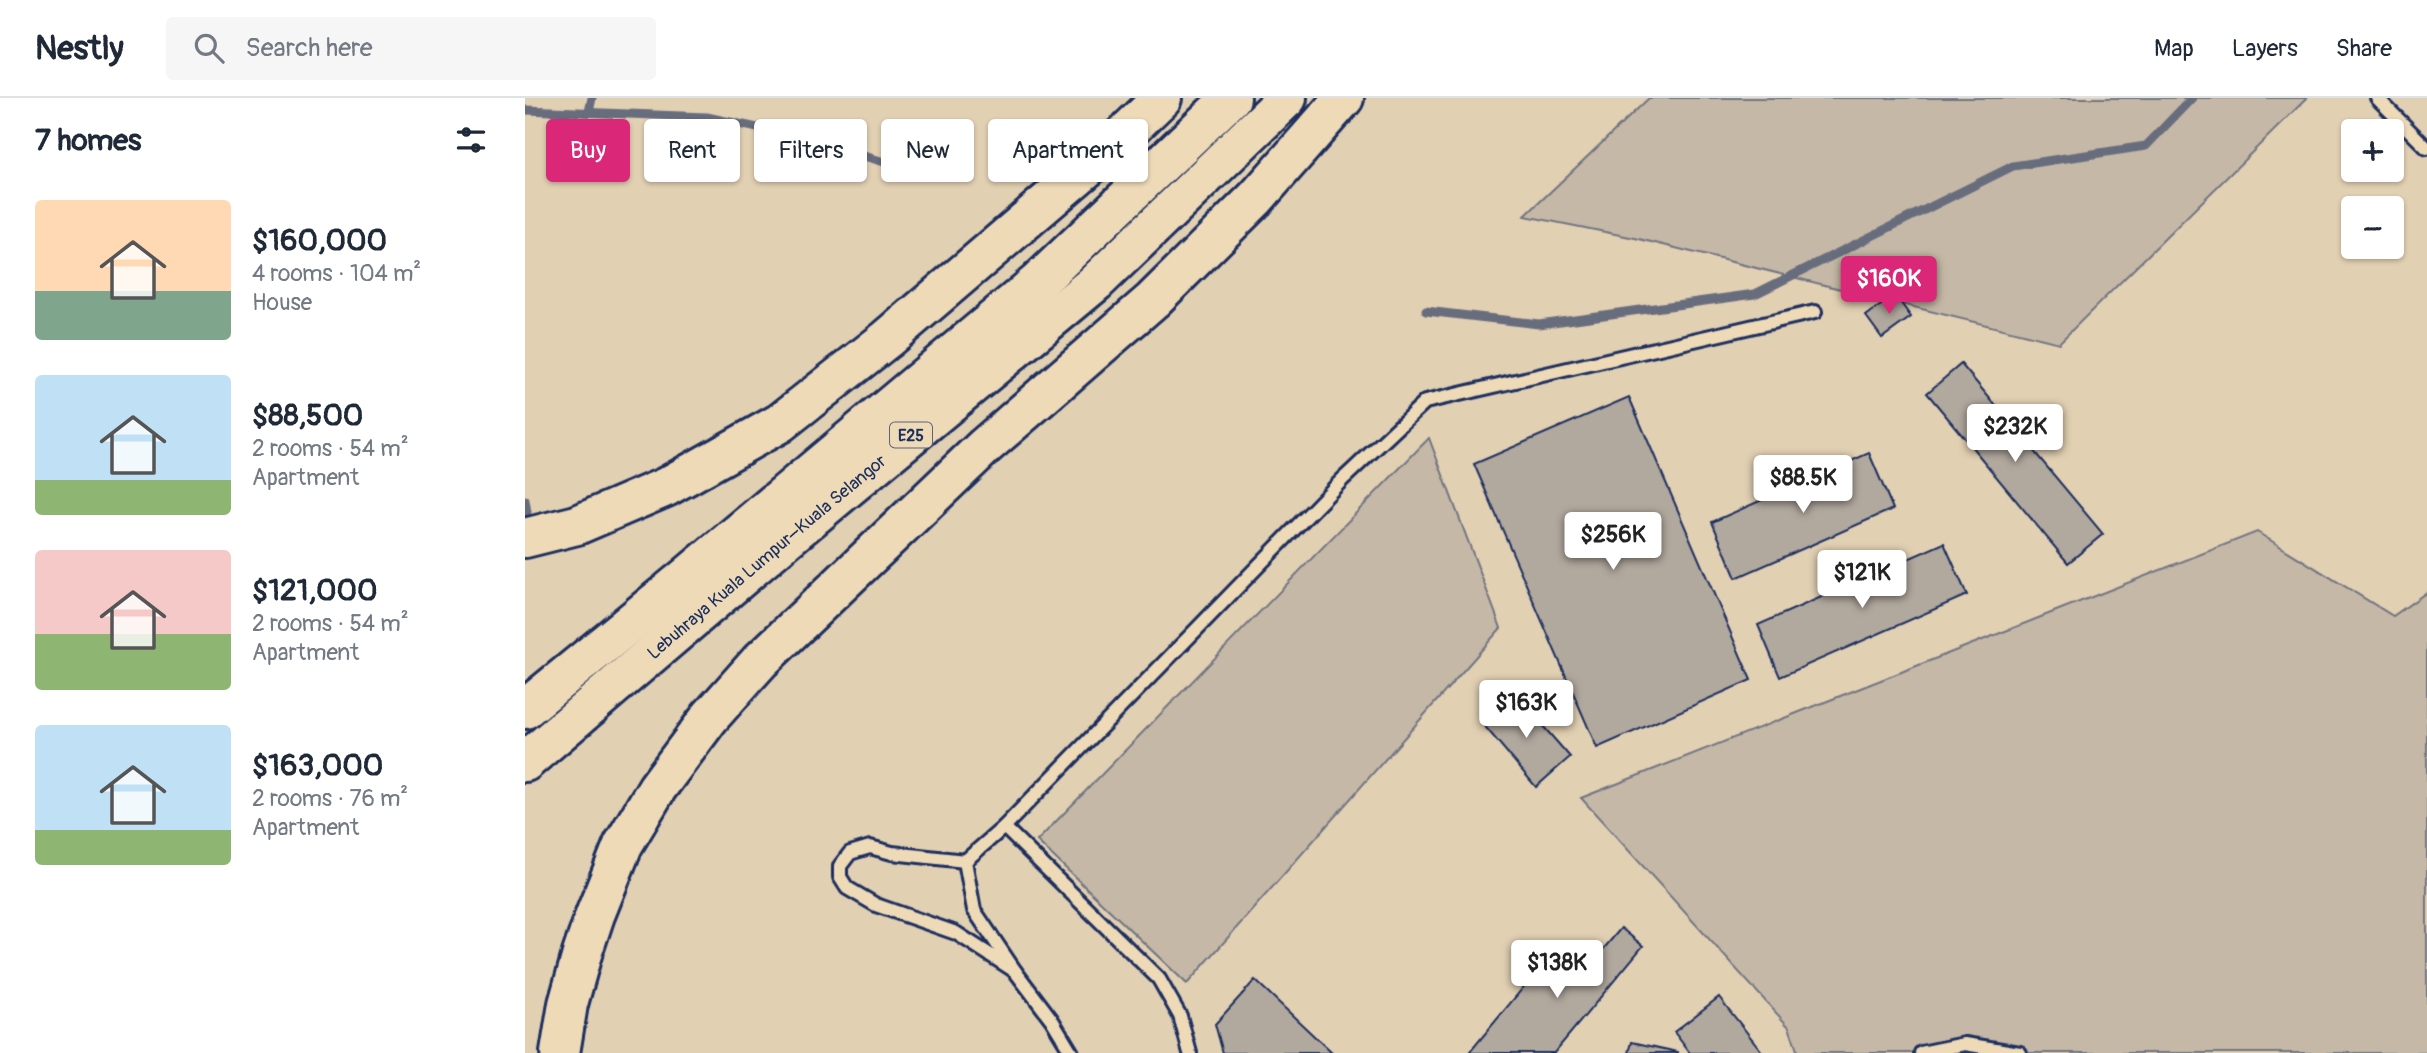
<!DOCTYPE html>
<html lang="en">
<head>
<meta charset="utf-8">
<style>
	body { margin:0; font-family:Pangolin,sans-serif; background:#f6f6f7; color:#1f2937; height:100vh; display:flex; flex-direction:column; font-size:26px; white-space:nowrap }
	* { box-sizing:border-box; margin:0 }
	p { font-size:23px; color:#747a83 }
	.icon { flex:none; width:38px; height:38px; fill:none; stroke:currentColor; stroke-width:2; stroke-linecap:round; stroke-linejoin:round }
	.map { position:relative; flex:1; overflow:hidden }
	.panel { display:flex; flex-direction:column; background:#fff; width:525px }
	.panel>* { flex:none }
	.hud { position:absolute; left:21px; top:21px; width:665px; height:63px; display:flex; gap:14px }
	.fabs { position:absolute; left:1816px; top:21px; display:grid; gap:14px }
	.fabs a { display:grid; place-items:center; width:63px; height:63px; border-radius:7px; background:#fff; box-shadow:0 2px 5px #0004; font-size:35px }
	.price { position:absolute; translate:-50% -60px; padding:0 16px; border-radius:7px; background:#fff; color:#222; font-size:23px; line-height:46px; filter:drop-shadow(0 2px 4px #0008) }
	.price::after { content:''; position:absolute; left:50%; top:42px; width:21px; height:16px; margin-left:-10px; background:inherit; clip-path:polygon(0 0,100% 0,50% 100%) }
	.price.on { background:#db2777; color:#fff }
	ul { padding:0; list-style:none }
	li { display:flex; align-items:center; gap:21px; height:175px; padding:0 35px }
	li span { display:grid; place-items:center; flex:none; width:196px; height:140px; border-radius:7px; color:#555 }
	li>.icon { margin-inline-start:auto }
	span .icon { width:84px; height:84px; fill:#fffc; stroke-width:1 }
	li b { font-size:30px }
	h2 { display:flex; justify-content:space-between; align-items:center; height:84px; padding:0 35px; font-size:30px }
	.pill { padding:0 24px; border-radius:7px; background:#fff; box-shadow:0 2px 5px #0004; font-size:24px; line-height:63px }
	.pill.on { background:#db2777; color:#fff }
	header { display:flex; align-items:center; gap:42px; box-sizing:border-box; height:98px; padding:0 35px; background:#fff; border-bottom:2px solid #e0e1e3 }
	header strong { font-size:33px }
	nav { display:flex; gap:38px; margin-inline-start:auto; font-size:24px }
	.search { width:490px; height:63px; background:#f6f6f7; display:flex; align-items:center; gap:18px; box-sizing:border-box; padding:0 24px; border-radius:7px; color:#747a83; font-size:26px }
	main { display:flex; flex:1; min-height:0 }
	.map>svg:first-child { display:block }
</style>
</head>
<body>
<header>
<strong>Nestly</strong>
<div class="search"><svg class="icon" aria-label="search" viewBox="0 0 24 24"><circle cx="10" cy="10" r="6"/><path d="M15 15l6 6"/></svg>Search here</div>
<nav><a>Map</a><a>Layers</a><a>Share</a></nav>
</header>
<main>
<section class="panel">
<h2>7 homes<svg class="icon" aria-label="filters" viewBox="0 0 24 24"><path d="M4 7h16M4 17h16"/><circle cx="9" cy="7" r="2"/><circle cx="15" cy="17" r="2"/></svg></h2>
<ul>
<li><span style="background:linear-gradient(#ffd9b3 65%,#7fa58c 0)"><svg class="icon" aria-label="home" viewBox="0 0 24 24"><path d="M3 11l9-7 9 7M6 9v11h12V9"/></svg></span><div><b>$160,000</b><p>4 rooms · 104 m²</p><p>House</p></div></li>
<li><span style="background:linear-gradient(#bfe0f5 75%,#8fb573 0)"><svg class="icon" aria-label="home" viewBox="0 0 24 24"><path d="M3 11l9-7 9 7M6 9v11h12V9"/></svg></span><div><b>$88,500</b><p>2 rooms · 54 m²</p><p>Apartment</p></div></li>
<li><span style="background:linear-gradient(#f6c9c9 60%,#8fb573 0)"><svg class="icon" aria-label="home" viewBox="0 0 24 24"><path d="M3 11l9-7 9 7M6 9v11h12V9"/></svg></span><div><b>$121,000</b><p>2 rooms · 54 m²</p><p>Apartment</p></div></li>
<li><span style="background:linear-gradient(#bfe0f5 75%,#8fb573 0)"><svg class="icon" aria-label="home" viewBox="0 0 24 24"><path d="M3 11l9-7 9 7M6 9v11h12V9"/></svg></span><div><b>$163,000</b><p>2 rooms · 76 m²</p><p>Apartment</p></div></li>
</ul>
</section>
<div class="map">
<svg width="1902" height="955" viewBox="0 0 1902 955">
	<rect width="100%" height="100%" fill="#e2d0b3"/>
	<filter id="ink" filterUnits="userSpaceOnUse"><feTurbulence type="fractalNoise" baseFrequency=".0143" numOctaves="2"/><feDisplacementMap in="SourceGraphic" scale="14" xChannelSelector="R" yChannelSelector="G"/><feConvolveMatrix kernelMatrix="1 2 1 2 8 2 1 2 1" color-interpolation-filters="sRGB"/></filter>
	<g filter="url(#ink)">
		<!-- green -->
		<g fill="#c5b8a6" stroke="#707482" stroke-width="2">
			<path d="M1124,0H1782L1534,245L1110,140L1000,118Z"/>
			<path d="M904,340L976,530L662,886L512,743Z"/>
			<path d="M1732,434L1868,518L1902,494V955H1273L1264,929L1056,700Z"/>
		</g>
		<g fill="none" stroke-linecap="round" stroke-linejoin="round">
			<!-- stream -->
			<g stroke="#686d7e" stroke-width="9">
				<path d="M0,12L182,19L278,40L400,76"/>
				<path d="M64,14L67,0"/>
				<path d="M901,213L1014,226L1230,196L1488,68L1621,48L1667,0"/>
				<path d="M0,402L2,414"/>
			</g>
		</g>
		<!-- building -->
		<g fill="#b1a89e" stroke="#1b2f5e" stroke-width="2">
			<path d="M1370,197L1386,219L1357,240L1341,218Z"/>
			<path d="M1436,266L1578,436L1543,465L1402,295Z"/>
			<path d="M1104,299L1226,582L1072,650L949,366Z"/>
			<path d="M1344,355L1368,411L1211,480L1187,424Z"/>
			<path d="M1419,445L1442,497L1255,579L1233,527Z"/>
			<path d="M990,596L1045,659L1011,689L957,625Z"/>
			<path d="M1096,830L1118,848L1029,955H944L1026,856L1036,865L1046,853L1056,861L1063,853L1071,860Z"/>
			<path d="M730,882L807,955H698L690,926Z"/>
			<path d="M1194,899L1238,955H1165L1149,934Z"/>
			<path d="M1107,944L1153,954V955H1104Z"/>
		</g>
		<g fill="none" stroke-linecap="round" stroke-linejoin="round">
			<defs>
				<g id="lane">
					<path d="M1852,0L1902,50"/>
					<path d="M479,729L634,881L655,918L665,955"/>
					<path d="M440,763L367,755L345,749L325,755L315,768V779L322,790L351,807L431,835L490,873L527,922L547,955"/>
					<path d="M490,873L449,812L440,763L479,729L817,382L900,304L1290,214"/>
					<path d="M1396,955L1440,946L1495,955"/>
				</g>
				<g id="highway">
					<path d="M0,440L52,427L141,389L255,325L362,241L583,52L637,0"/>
					<path d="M0,611L160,480L513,184L706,0"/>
					<path id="s1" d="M0,664L265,438L571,184L762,0"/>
					<path d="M35,955L43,906L57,856L70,817L98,747L132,690L185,619L235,563L460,348L628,202L731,100L819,0"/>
				</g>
			</defs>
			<!-- lane casing -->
			<use href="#lane" stroke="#1b2f5e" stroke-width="18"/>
			<!-- highway casing -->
			<use href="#highway" stroke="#1b2f5e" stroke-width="44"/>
			<!-- lane -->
			<use href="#lane" stroke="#efdab8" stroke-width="12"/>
			<!-- highway -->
			<use href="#highway" stroke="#efdab8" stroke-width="38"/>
		</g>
	</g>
	<g text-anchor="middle" stroke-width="6" stroke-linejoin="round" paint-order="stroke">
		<!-- shield labels -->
		<rect fill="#efdab8" stroke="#5b6279" stroke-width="2" x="365" y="324.5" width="42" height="25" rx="5"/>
		<g font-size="16" font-weight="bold" fill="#1b2f5e">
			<text x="386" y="343">E25</text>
		</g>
		<!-- street labels -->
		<g font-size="18" fill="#1b2f5e" stroke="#efdab8">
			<text dy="6" stroke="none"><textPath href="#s1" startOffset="317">Lebuhraya Kuala Lumpur–Kuala Selangor</textPath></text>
		</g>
	</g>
</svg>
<div class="fabs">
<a>+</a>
<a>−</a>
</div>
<b class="price on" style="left:1364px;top:218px">$160K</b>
<b class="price" style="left:1490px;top:366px">$232K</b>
<b class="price" style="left:1278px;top:417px">$88.5K</b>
<b class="price" style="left:1088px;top:474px">$256K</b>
<b class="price" style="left:1337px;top:512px">$121K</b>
<b class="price" style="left:1001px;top:642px">$163K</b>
<b class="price" style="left:1032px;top:902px">$138K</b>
<div class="hud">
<a class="pill on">Buy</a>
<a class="pill">Rent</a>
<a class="pill">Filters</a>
<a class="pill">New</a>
<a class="pill">Apartment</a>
</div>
</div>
</main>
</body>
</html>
